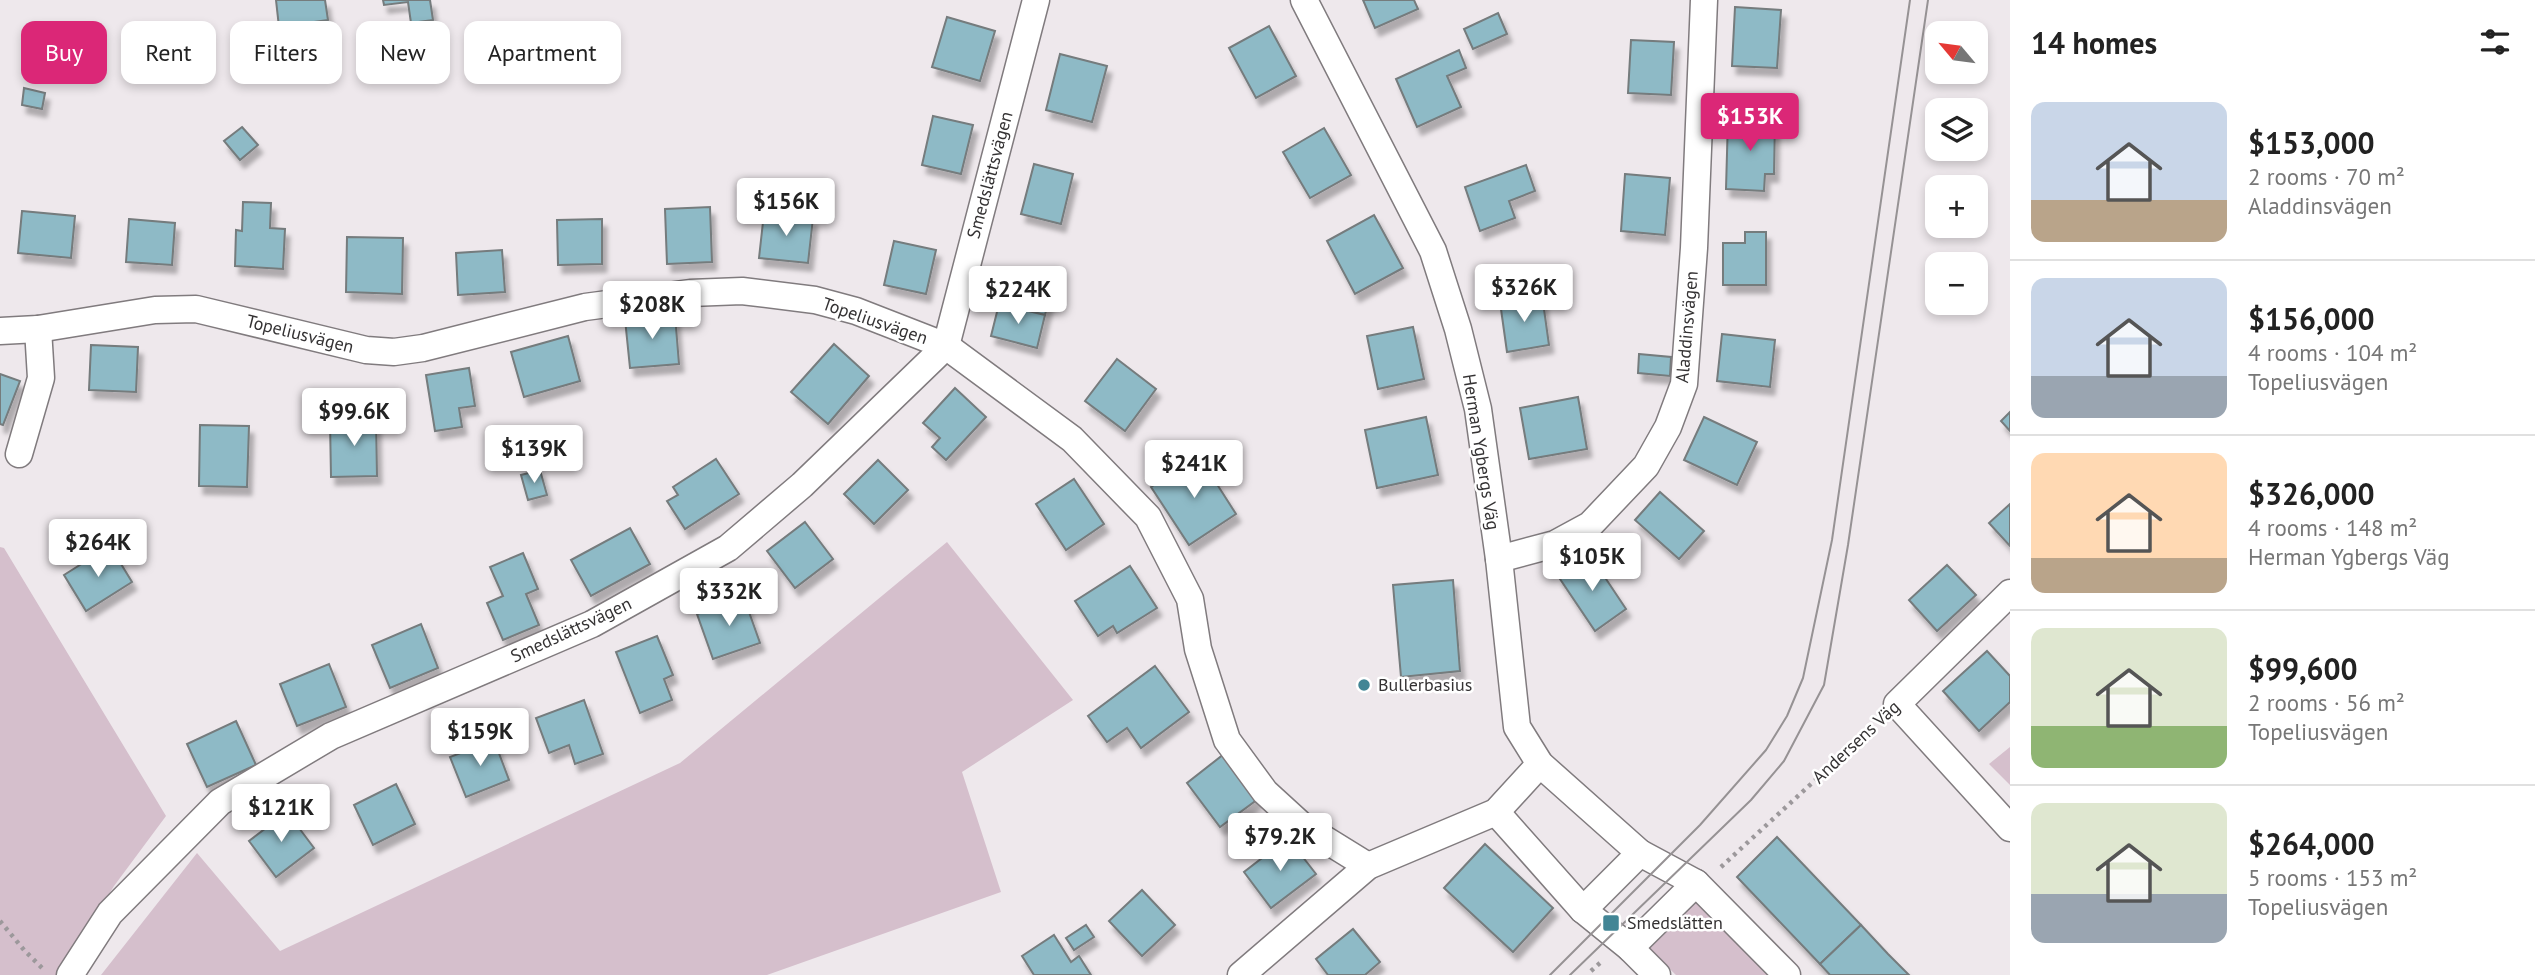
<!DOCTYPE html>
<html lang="en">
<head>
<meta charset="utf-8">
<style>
	body { margin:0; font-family:"PT Sans",sans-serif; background:#f6f6f6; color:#222; height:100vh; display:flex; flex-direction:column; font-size:26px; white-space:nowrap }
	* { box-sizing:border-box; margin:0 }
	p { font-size:23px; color:#767676 }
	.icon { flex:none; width:38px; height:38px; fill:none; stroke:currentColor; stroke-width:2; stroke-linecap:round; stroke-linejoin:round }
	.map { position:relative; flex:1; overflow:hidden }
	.sheet { display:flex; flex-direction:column; background:#fff; width:525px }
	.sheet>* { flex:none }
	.hud { position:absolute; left:21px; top:21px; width:665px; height:63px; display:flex; gap:14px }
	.needle { width:46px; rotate:299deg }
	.fabs { position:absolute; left:1925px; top:21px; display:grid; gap:14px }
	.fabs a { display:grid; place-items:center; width:63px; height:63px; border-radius:14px; background:#fff; box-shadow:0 4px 10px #0003; font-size:35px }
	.price { position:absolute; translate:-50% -60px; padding:0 16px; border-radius:7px; background:#fff; color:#222; font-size:23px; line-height:46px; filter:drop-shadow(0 2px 4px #0008) }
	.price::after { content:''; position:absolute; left:50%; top:42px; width:21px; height:16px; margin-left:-10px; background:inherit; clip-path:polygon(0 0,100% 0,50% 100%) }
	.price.current { background:#db2777; color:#fff }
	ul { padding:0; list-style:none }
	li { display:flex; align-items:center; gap:21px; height:175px; padding:0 21px }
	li+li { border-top:2px solid #e0e0e0 }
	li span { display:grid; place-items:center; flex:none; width:196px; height:140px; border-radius:14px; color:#555 }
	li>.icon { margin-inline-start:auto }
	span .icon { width:84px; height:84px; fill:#fffc; stroke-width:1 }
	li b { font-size:30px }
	h2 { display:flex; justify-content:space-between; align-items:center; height:84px; padding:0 21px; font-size:30px }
	.pill { padding:0 24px; border-radius:14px; background:#fff; box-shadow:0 4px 10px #0003; font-size:24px; line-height:63px }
	.pill.current { background:#db2777; color:#fff }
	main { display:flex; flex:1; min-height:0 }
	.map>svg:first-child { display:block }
</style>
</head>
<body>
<main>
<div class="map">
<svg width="2010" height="975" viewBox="0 0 2010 975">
	<defs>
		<filter id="shadow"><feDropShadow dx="4.5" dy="8" stdDeviation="2" flood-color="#0004"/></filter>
	</defs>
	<rect width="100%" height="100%" fill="#eee8ec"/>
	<!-- green -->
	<g fill="#d5bfcc">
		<path d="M947,542L1073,700L962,772L1001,892L767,975H101L197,853L280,951L680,763Z"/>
		<path d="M0,547L4,548L166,816L114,886L59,975H0Z"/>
		<path d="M2010,747V785L1989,764Z"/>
		<path d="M1698,900L1771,975H1676L1648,948Z"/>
	</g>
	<!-- building -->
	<g fill="#8ebac6" stroke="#757b7d" stroke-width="2" filter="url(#shadow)">
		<path d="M276,0H325L328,20L279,27Z"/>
		<path d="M383,0H430L433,20L411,23L408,2L384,5Z"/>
		<path d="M1363,0H1414L1418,9L1375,28Z"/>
		<path d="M1735,7L1781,10L1777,68L1732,66Z"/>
		<path d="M1498,13L1507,34L1473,49L1464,29Z"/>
		<path d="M947,17L995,31L980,81L932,67Z"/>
		<path d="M1269,26L1296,76L1256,98L1229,48Z"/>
		<path d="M1631,40L1674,42L1671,95L1628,93Z"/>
		<path d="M1459,50L1466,68L1447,76L1461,107L1417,127L1396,79Z"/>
		<path d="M1060,54L1107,66L1092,122L1046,110Z"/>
		<path d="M24,88L45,93L42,109L22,105Z"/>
		<path d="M933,116L973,125L961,174L922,165Z"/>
		<path d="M1728,118L1775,120L1774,174H1765L1764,191L1726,189Z"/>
		<path d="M242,127L258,145L240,160L224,141Z"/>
		<path d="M1324,128L1351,175L1310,198L1283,152Z"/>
		<path d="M1034,164L1073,174L1061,224L1021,214Z"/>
		<path d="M1526,165L1535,191L1509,201L1515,218L1480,231L1465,187Z"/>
		<path d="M1625,174L1670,178L1665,235L1621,231Z"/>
		<path d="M243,202L271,203L270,228L285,229L283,269L235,266L236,230L242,231Z"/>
		<path d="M710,207L712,262L667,264L665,209Z"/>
		<path d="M22,211L75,216L71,258L18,253Z"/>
		<path d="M764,213L813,218L808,263L759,258Z"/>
		<path d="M1374,215L1403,268L1355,294L1327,241Z"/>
		<path d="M129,219L175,223L172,265L126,262Z"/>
		<path d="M602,219V264L558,265L557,220Z"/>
		<path d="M1745,232H1766V285H1723V243H1745Z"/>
		<path d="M347,237L403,238L402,294L346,292Z"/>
		<path d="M894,241L936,250L926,294L884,285Z"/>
		<path d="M502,250L505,292L458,295L456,253Z"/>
		<path d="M1007,272L1053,284L1045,315L999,304Z"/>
		<path d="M1542,295L1549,345L1507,352L1500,302Z"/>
		<path d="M999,304L1045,315L1037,348L991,336Z"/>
		<path d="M675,315L679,364L630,368L625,319Z"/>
		<path d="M1413,327L1424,379L1378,389L1367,336Z"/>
		<path d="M1722,334L1775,340L1770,387L1717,381Z"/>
		<path d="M568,336L580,381L524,397L511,352Z"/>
		<path d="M834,344L869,376L828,424L791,392Z"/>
		<path d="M91,345L138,347L136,392L89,390Z"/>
		<path d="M1639,354L1671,357L1670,376L1638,373Z"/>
		<path d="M1117,359L1156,389L1125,431L1085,401Z"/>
		<path d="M469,368L475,406L459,408L462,427L435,431L426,375Z"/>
		<path d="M0,374L20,381L3,425L0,424Z"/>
		<path d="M955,388L986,417L946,460L932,447L940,438L923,423Z"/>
		<path d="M1578,397L1587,449L1529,459L1520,408Z"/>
		<path d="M2010,412V431L2001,421Z"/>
		<path d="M1426,417L1438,475L1377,488L1365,430Z"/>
		<path d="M1704,417L1757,442L1737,485L1684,460Z"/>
		<path d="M376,420L377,476L331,477L330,421Z"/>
		<path d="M200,425L249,426L247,487L199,486Z"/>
		<path d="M1199,456L1236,514L1189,545L1151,487Z"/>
		<path d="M716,459L739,494L685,529L667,501L678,495L673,487Z"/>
		<path d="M878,460L908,490L874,524L844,494Z"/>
		<path d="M540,470L547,495L528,500L521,475Z"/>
		<path d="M1074,479L1104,524L1066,550L1036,504Z"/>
		<path d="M1660,492L1704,531L1679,559L1635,520Z"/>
		<path d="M2010,504V546L1989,523Z"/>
		<path d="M805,522L833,559L795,588L767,551Z"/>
		<path d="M630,528L650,564L591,596L571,560Z"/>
		<path d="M110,546L132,582L86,611L64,575Z"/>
		<path d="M523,553L538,589L526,594L539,625L503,640L487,603L503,596L490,567Z"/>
		<path d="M1590,555L1626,609L1595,631L1558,576Z"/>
		<path d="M1947,565L1976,595L1937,631L1909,600Z"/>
		<path d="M1130,566L1157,608L1117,633L1113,626L1098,636L1075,601Z"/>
		<path d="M1453,580L1460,671L1401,677L1393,585Z"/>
		<path d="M744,598L760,643L713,659L697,614Z"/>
		<path d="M421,624L438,668L390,688L372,645Z"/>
		<path d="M657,636L673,675L664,679L672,700L640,713L616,652Z"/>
		<path d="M1987,651L2010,676V702L1979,731L1943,691Z"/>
		<path d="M329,664L346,707L297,726L280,684Z"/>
		<path d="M1155,666L1189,712L1141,748L1127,728L1107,742L1088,716Z"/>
		<path d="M584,700L603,754L575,764L569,745L549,753L536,718Z"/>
		<path d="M236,721L256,765L207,787L187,744Z"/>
		<path d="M494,740L509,780L466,797L450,757Z"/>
		<path d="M1224,754L1258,799L1220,827L1187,783Z"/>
		<path d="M396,784L415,824L373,845L354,805Z"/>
		<path d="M287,812L314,848L276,877L249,841Z"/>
		<path d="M1777,837L1861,925L1820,964L1737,877Z"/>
		<path d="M1288,838L1316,874L1271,908L1244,872Z"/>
		<path d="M1485,844L1553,908L1513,952L1444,888Z"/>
		<path d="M1142,890L1175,925L1142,956L1109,921Z"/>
		<path d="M1086,925L1094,937L1074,950L1066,938Z"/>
		<path d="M1861,925L1888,954L1909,975H1830L1820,964Z"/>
		<path d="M1353,929L1380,962L1365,975H1328L1316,959Z"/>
		<path d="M1054,935L1071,962L1079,956L1091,975H1034L1022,956Z"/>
	</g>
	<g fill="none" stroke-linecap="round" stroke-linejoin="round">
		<defs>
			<g id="street">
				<path d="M1304,0L1433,251L1458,329L1478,409L1499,559L1517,727L1540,764L1640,853L1696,883L1787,975"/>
				<path d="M0,331L38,329L155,310L196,309L366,350L394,352L423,348L585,307L690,293L742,291L815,300L856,311L946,346L1072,439L1148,517L1190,599L1198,649L1227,740L1265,792L1300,824L1368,866"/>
				<path d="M19,454L41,378L38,329"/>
				<path d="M1499,559L1555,544L1590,525L1646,466L1668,427L1684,384L1694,248L1704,0"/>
				<path d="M2010,593L1897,704L2010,828"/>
				<path d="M1496,812L1583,910L1630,948L1657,975"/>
				<path d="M1583,910L1640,853"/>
				<path d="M1630,948L1696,883"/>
				<path d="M70,975L110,913L220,802L331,736L592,624L728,548L802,485L946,346L1036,0"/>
				<path d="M1241,975L1368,866L1496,812L1540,764"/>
			</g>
		</defs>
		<!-- street casing -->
		<use href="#street" stroke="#807b7e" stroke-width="29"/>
		<!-- path -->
		<g stroke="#9c989b" stroke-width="4.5" stroke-dasharray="3.5 5" stroke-linecap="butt">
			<path d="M1721,867L1876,724"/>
			<path d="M0,921L24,950L44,970"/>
			<path d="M1591,971L1601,962"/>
		</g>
		<!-- street -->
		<use href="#street" stroke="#fff" stroke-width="26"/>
		<!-- tram -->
		<g stroke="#969294" stroke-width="2">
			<path d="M1550,975L1700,825L1766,750L1787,716L1803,678L1832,540L1910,0"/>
			<path d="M1570,975L1751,800L1784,761L1824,685L1848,545L1928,0"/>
		</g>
	</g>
	<!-- markers -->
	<g fill="#428595" stroke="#fff" stroke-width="2.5">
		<circle cx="1364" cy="685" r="7"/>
		<rect x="1602" y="914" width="18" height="18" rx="3.5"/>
	</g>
	<g text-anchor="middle" stroke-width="5" stroke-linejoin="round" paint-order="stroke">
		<!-- street labels -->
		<g font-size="18" fill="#343233" stroke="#fff">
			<text transform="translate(990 175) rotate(-75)" y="6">Smedslättsvägen</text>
			<text transform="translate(875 321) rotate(19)" y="6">Topeliusvägen</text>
			<text transform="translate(1687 327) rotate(-85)" y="6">Aladdinsvägen</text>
			<text transform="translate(300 334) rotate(14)" y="6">Topeliusvägen</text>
			<text transform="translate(1481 452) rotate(81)" y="6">Herman Ygbergs Väg</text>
			<text transform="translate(571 630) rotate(-25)" y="6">Smedslättsvägen</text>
			<text transform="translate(1856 742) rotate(-43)" y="6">Andersens Väg</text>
		</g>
		<!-- poi labels -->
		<g font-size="18" fill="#343233" stroke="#fff" text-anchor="start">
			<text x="1378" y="691">Bullerbasius</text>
			<text x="1627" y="929">Smedslätten</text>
		</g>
	</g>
</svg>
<div class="fabs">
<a><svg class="needle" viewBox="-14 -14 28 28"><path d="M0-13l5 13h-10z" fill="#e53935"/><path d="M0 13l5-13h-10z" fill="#767676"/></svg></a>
<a><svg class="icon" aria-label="layers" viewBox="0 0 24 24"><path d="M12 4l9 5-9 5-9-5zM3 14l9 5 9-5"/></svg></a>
<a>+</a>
<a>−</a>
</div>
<b class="price current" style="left:1750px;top:153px">$153K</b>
<b class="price" style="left:786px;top:238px">$156K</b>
<b class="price" style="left:1524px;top:324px">$326K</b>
<b class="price" style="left:1018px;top:326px">$224K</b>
<b class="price" style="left:652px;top:341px">$208K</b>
<b class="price" style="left:354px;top:448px">$99.6K</b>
<b class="price" style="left:534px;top:485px">$139K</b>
<b class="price" style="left:1194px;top:500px">$241K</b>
<b class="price" style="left:98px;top:579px">$264K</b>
<b class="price" style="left:1592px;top:593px">$105K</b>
<b class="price" style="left:729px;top:628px">$332K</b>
<b class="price" style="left:480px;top:768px">$159K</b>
<b class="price" style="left:281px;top:844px">$121K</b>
<b class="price" style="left:1280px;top:873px">$79.2K</b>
<div class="hud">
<a class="pill current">Buy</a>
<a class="pill">Rent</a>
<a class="pill">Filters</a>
<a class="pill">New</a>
<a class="pill">Apartment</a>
</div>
</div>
<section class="sheet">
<h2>14 homes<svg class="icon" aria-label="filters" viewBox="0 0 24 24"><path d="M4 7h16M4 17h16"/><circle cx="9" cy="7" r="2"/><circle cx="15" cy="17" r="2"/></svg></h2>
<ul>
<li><span style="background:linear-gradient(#c9d6e8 70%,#b9a48a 0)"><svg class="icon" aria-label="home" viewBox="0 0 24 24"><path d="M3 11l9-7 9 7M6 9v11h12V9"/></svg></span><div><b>$153,000</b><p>2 rooms · 70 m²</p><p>Aladdinsvägen</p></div></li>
<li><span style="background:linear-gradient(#c9d6e8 70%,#9aa5b1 0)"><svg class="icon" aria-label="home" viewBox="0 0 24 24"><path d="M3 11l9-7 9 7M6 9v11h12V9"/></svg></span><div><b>$156,000</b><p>4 rooms · 104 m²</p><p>Topeliusvägen</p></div></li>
<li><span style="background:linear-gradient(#ffd9b3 75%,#b9a48a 0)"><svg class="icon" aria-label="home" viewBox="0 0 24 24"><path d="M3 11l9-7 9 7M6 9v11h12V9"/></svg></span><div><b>$326,000</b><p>4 rooms · 148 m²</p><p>Herman Ygbergs Väg</p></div></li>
<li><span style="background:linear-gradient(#dfe7d0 70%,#8fb573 0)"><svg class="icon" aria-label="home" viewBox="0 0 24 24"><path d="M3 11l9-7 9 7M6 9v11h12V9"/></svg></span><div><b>$99,600</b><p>2 rooms · 56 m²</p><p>Topeliusvägen</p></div></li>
<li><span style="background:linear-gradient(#dfe7d0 65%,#9aa5b1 0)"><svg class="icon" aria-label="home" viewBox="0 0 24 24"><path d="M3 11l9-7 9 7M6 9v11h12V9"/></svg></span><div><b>$264,000</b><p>5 rooms · 153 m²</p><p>Topeliusvägen</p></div></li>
</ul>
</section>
</main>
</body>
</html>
